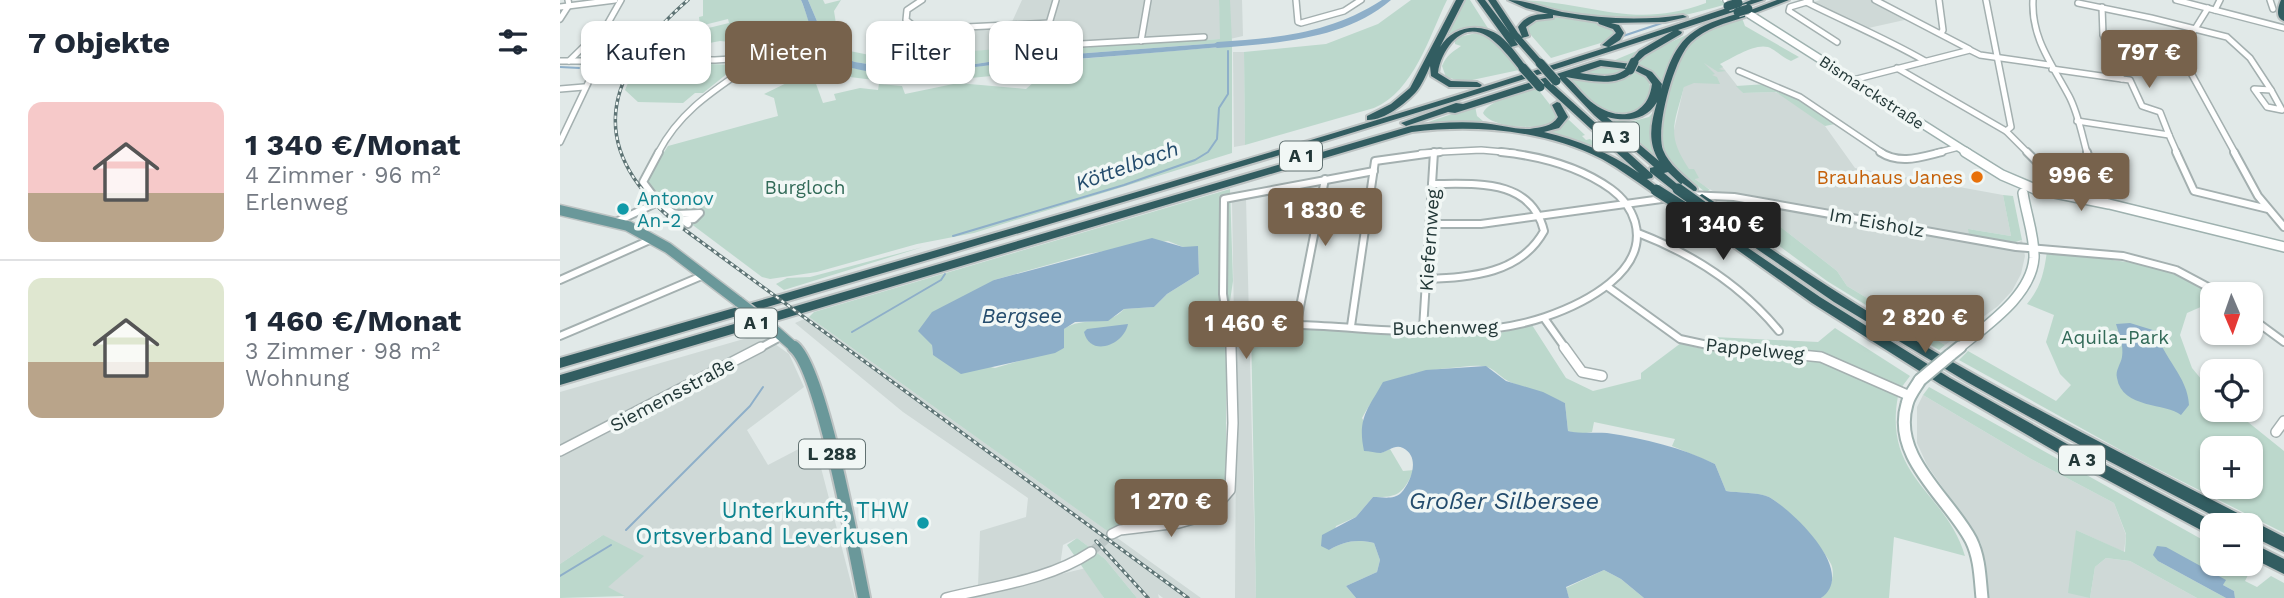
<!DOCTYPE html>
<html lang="de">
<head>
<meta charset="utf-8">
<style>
	body { margin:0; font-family:"Work Sans",sans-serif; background:#f2f2f3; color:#1f2937; height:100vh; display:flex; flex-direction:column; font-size:26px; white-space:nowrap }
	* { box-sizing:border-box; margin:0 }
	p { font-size:23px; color:#747a83 }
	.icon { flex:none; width:38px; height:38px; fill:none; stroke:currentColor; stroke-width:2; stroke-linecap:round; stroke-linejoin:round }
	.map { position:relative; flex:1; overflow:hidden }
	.side { display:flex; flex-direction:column; background:#fff; width:560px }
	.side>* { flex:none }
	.banner { position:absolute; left:21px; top:21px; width:665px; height:63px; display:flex; gap:14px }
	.needle { width:46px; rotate:178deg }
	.controls { position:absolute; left:1640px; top:282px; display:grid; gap:14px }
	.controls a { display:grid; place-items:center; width:63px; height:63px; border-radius:14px; background:#fff; box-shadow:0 2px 5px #0004; font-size:35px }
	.price { position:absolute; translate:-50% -60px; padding:0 16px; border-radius:7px; background:#77624c; color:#fff; font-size:23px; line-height:46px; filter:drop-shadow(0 2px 4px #0008) }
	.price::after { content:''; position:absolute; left:50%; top:42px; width:21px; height:16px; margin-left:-10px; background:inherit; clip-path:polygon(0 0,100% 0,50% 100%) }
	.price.on { background:#222; color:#fff }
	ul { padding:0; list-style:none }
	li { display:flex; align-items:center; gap:21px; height:175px; padding:0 28px }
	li+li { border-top:2px solid #e0e1e3 }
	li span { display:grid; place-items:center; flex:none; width:196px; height:140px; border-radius:14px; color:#555 }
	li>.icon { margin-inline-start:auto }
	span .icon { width:84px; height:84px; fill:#fffc; stroke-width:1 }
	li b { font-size:30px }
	h2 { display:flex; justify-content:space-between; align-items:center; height:84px; padding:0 28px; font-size:30px }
	.chip { padding:0 24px; border-radius:14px; background:#fff; box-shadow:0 2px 5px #0004; font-size:24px; line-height:63px }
	.chip.on { background:#77624c; color:#fff }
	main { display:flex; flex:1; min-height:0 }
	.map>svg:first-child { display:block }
</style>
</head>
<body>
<main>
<section class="side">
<h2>7 Objekte<svg class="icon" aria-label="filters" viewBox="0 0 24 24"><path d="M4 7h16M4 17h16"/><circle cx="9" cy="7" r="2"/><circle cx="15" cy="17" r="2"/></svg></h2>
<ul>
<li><span style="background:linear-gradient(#f6c9c9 65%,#b9a48a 0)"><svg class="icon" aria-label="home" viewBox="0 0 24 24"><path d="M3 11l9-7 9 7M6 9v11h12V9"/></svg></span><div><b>1 340 €/Monat</b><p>4 Zimmer · 96 m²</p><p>Erlenweg</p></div></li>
<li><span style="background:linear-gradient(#dfe7d0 60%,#b9a48a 0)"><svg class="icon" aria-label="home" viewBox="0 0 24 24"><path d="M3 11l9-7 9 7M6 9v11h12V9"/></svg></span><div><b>1 460 €/Monat</b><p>3 Zimmer · 98 m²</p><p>Wohnung</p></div></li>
</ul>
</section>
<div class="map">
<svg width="1724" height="598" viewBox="0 0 1724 598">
	<rect width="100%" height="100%" fill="#e1e9e8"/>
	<!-- built -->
	<g fill="#cfd9d7">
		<path d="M462,0H659L661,39L499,49L469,46L399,53L411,27L451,24Z"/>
		<path d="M670,0H682L683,36L670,39Z"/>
		<path d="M1260,0H1312L1349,19L1304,29L1251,3Z"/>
		<path d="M673,52H684L685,145L674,147Z"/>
		<path d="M1140,63L1161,65L1183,93L1215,92L1228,98L1265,126L1295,168L1443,195L1451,236L1408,229L1459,242L1462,240L1465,256L1461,274L1452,291L1438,306L1385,345L1287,286L1277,271L1190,203L1167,199L1144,186L1134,178L1114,147V130L1127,73Z"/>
		<path d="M732,191L730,210L727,211L726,216L708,217L712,192Z"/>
		<path d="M686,198L696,598H675L676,444L672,201Z"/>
		<path d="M249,317L641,598H603L598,594L599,598H577L545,559L517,538L503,545L500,566L418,587L420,531L466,517L468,498L343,412L235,323Z"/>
		<path d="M201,334L229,354L244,387L187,430L208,465L254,441L295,598H63L64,596L48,588L43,535L0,564V392Z"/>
		<path d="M1363,395L1471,459L1554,503L1566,535L1564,552L1516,530L1530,598L1535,567L1546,558L1570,561L1637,598H1427L1421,543L1367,465L1357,443V407Z"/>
		<path d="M526,568L544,598H402Z"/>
	</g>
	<!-- green -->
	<g fill="#bcd8cc" fill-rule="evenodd">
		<path d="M143,0H241C248,16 252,36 261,51C287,93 454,57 499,61L485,71L368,82L314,80L290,77L276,65L253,53L255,51L247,45L237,43L242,40L238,27L215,33L216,43L182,48L180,43L160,41L139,45L136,31L169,23L168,19L140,26L139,17L143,16Z"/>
		<path d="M248,0H263L265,4L281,0L274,11L280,49L334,60L353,61L358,56L469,46L499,49L660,39L659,0H670L672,42L448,59L396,67L339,69L295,62L278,56L265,40Z"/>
		<path d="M851,0H887C869,37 854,91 814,108L685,145L684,52L766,44L818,24Z"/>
		<path d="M906,0H910L931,33C914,29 903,28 886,35Z"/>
		<path d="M956,0C1028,0 1071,31 1146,3V0H1160L1167,4C1149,9 1132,14 1114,17C1068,24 999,16 956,0Z"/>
		<path d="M992,17L1042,23L1057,32L1054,39L991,58L964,27L971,20Z"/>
		<path d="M1182,18L1185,26L1239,57L1231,61C1222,57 1219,53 1212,49C1199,40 1173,58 1160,64L1163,67L1159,69L1166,71L1158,72L1144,63L1155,74L1152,75L1157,77L1160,84L1134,83L1124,87C1114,125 1106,134 1129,169H1134L1139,178L1135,179L1150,190L1145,192C1130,179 1112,171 1103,151C1096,134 1114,63 1125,47C1136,31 1164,21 1182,18Z"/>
		<path d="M1135,31L1116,49L1108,73L1092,140L1097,160L1049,119L1070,122L1089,117C1095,111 1097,105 1099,97C1107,70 1076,64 1055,60L1091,45L1075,55L1070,61L1077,63L1085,54Z"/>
		<path d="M916,33L936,40L959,70L898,83L894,82L897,80L886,77L882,66C887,55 891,53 901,46L895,44V38Z"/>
		<path d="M672,46V153L414,233L357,244L257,272L210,279L202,277L130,223L142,216L144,210L139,208L119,210L111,204L126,200L105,199L89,188L88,177L108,146L218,116L214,98L204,94L243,75L255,81L263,103L276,100L274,94L300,88L318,90L319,84L342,86L345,94L398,83L466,89L475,81L503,80L498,76L507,60Z"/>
		<path d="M89,62L178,65L143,93H135L123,103L78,102L65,90L75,67Z"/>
		<path d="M1044,65C1073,68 1096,67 1089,102L1070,116C1039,112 1027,100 1007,77L1054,81L1071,73L1043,77L1022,73Z"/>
		<path d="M1207,84L1233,96L1275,124L1265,126L1216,92L1183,93L1176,86Z"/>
		<path d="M977,88L998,115L996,122C980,130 932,129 923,113C931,98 961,94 977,88Z"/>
		<path d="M915,106L917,116L923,121L969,131L1009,120L1025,135L1022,136L1026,140L1030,139L1046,153L1032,148L938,128L857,126Z"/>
		<path d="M670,189L673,281L666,328V479C656,541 580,505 550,533L249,317L254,312ZM608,241L623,247H638L639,274L607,294L594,307L564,309C549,327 522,316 504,329V348L435,368L373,355L372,345L434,280L527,254Z"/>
		<path d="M1443,195L1453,196L1462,240L1455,242L1409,234L1408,229L1451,236Z"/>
		<path d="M1167,199L1190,203L1277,271L1287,286L1385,345L1379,350L1267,281L1166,207Z"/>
		<path d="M363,247L224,290L216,284L227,278L250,277Z"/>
		<path d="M1487,251L1603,267L1656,294H1652V302L1627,313L1620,335L1632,368L1652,392V410H1673L1724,451V533L1566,453L1399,360L1408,351L1496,401L1511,385L1500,374L1486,342L1494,315L1467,304C1481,287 1484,273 1487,251ZM1652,448H1690V486H1652Z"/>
		<path d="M691,325L927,336L972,325L1006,378L1033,391L1081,379V373L1121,343C1165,358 1199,352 1243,357C1275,361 1309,383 1338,396C1323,478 1386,491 1405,556L1334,537L1329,598H1261C1270,591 1276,575 1271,564C1263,547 1226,506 1209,497C1198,492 1178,493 1166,491L1155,464L1112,446L1115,439L1034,422L1032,432L1020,434L1008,431L1005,403C986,394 968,390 950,382C941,378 936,370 927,367C917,364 901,367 890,368C847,372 823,378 802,418L821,453L830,449L843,471L854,470C843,493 839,498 813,497L796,517L776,526L769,550C785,541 796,539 814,543L820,560L817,572L786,586L796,598H696Z"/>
		<path d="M1275,328L1350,376L1341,388L1284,362L1257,353L1144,341L1154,337L1258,342Z"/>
		<path d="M1369,387L1652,545V564H1686L1691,569L1685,581L1697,587L1711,576L1724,583V598H1675L1674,591L1663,585L1665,580L1598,561L1666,598H1637L1570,561L1546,558L1535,567L1530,598L1508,593L1516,530L1565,552L1566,534L1554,503L1471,459L1363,395Z"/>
		<path d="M43,535L84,556L48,587L65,596L0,598V564Z"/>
		<path d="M517,538L545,559L577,598H544L507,545Z"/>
		<path d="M1044,570L1061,579L1084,598H1009L1006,588Z"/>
	</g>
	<!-- water -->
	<g fill="#8eafc9">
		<path d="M241,0H248L265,40L278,56L295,62L339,69L396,67L448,59L672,42V46C596,53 520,59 445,64C396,67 311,87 268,57C252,46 249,17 241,0Z"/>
		<path d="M592,238L623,247L638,246L639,274L607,294L594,307L564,309L548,321L515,322L504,329V348L495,353L401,374L373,355L372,345L358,331L372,312L434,280Z"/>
		<path d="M1570,323L1596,331C1603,358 1628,377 1629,405L1621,415C1607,403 1562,409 1557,378C1555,370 1561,364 1562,357C1564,346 1559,334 1556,324Z"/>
		<path d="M568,324C564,345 530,358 524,332L527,329Z"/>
		<path d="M926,366L946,381L983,392L1005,403L1008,431C1021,434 1034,432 1047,433C1086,439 1120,447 1155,464L1166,491C1178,493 1199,492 1209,497C1233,511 1298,572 1261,598H1084L1061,579L1044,570L1006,587L1009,598H796L786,586L817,572L820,560L814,543C796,539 785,541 769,550L761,546L762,535L796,517L813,497C822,497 834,500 841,493C851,482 861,457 843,448C835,444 829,451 821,453C816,453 809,451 804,451C797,418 808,409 823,382L866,370Z"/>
		<path d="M1597,546L1606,547L1666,580L1663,585L1674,591L1675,598H1666L1598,561L1593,555Z"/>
	</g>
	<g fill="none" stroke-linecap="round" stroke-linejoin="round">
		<!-- stream -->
		<g stroke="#8eafc9" stroke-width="2">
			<path d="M1063,36L1102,23"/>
			<path d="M0,67L19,68"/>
			<path d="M393,236L564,185L635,160L648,152L657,139L659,108L668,94V51"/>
			<path d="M292,332L381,280L385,274"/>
			<path d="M66,530L190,406L203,387"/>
			<path d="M0,576L51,545"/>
		</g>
		<!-- river -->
		<path fill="#8eafc9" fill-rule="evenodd" d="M822,0H831C785,40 715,43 657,48L653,45L657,42C717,38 769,34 822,0Z"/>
		<!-- street-tunnel-far1 -->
		<path stroke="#bbc6c5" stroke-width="5" stroke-dasharray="5 2.5" stroke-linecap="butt" d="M65,61L80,59"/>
		<!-- street-tunnel -->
		<path stroke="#bbc6c5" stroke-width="9" stroke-dasharray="9 4.5" stroke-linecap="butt" d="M531,552L552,534"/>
		<defs>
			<g id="street-far2">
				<path d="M362,0L347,10L346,20L355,27L365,29L490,23"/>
				<path d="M496,0L483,44L486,46L644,37"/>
				<path d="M736,0L738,22L741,23L784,11L801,0"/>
				<path d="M1315,0L1409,49"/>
				<path d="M1379,0L1383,30L1381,33"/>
				<path d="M1426,0L1451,127L1446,131L1468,153"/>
				<path d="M1473,0C1471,38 1492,64 1509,96C1518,113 1522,135 1527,153"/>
				<path d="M1616,0L1724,28"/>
				<path d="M1710,0L1713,9"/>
				<path d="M1250,1L1230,7L1229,11L1277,42"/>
				<path d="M1246,2C1286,22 1327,39 1365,61"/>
				<path d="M1518,3L1591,18L1667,37L1690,58L1711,90"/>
				<path d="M0,7L55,0"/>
				<path d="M1648,8L1620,53L1675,153"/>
				<path d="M1655,10L1660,0"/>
				<path d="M0,19L9,5L8,0"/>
				<path d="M1612,40L1626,44"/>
				<path d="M581,41L588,0"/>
				<path d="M80,59L155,60L252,54L272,65"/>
				<path d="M0,61H65"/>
				<path d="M9,61L48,23L61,0"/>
				<path d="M1337,68L1446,131"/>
				<path d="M1492,69L1562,79L1543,35L1542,7"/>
				<path d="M1179,71L1240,97L1323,153"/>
				<path d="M1562,79L1570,80L1582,106L1600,112L1609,135"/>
				<path d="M1293,80L1410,50L1420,55L1489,65"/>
				<path d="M0,89L24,87"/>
				<path d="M1694,89L1711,90L1722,110L1707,107Z"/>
				<path d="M1517,121L1609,135L1617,153"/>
				<path d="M0,142L38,62"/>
				<path d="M98,153C122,107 160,87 201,58"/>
				<path d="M861,153L921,150L955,153"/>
				<path d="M1376,153L1399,147"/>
			</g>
			<g id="street-far1">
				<path d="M99,152L83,182L98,202L128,224"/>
				<path d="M1320,152C1340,165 1361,157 1382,152"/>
				<path d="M1467,152L1485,170L1535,179"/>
				<path d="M1527,152L1543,203"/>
				<path d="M1616,152L1634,191L1708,209"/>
				<path d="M1674,152L1698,196L1724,227"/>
				<path d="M765,179L737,322L742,325C821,328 908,343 985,317C1023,304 1089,272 1075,222C1071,209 1062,197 1051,189C1019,166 979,156 941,152"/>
				<path d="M1127,195L1174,197L1456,247L1563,256L1616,270L1661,294"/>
				<path d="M117,214L140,213L134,219L125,220"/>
				<path d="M56,222L98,202"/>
				<path d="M870,224H921L1109,198"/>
				<path d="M1078,233C1133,254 1181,285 1219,331"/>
				<path d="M867,279C912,277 960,274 984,231C971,178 916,184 872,184"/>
				<path d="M0,280L92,239"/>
				<path d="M1048,287L1120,339L1166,349"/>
				<path d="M1690,317L1724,342"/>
				<path d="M984,318L1006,349"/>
				<path d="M791,326L815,161L880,152"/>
				<path d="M863,329L874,152"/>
				<path d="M0,336L144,275"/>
				<path d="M198,349L222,336"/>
				<path d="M671,349L663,294L664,199L814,171"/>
			</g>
			<g id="street">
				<path d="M1004,347L1022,372L1042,376"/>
				<path d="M1158,347L1261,357L1350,396"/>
				<path d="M1716,432L1724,421"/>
				<path d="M0,451L201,347"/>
				<path d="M552,534L560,530L619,523L644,516L653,510L670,490L673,423L671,347"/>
				<path d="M386,598C434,586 489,580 531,552"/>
			</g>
			<path id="secondary-far2" d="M1167,0L1408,153"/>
			<g id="secondary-far1">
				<path d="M1405,152L1442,175L1475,189"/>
				<path d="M1475,189L1549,204L1724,247"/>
				<path d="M1398,349C1425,326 1471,297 1474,258C1475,237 1466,214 1463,193"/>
			</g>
			<g id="secondary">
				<path d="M1390,355L1400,347"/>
				<path d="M1360,380C1356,387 1349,395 1347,404C1331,457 1389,498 1411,540C1420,558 1420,579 1422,598"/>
			</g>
			<g id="primary-far1">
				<path d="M0,210L68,226L108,248L179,302"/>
				<path d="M210,326L236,349"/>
			</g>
			<path id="primary" d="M234,347C262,371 295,554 304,598"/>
			<g id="highway">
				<path d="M896,0H904L880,47C893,26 920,22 940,36C950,44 958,56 966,66V70H960C944,51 919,13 892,42C885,50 879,62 878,73L891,81L917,82L922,85L920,87H889L871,76L870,66C866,75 862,85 856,92C845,104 823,121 807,120V116L831,104L850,88Z"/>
				<path d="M917,0H925L950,33L928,0H936L958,33L962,37L958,27C965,16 975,14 988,14L966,8L948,0C966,0 984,8 1002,12C1042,19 1083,21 1123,15L1127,17L1105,22L1051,23L1059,25L1064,33L1060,40L1049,47L1170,7H1176V11L1118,30L1122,32L1121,34L1085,55L1075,64L1092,72L1102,84L1101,89C1112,53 1120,33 1158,20C1167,17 1176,13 1185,13V17C1166,23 1146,28 1131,42C1114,58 1095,128 1103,150C1109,165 1124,176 1136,187L1137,189L1136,191H1128L1108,172L1104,173L1123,189L1118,192L1114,191L1090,172V168L1094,167L1034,115L1000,79L990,82L1092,174L1093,176L1092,178L1087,179L1101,190L1100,192H1092C1076,181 1060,169 1042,159C985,130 915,124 852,132L0,385V375L851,126C875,123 898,121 922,123C936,124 957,130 970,129C980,127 992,127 998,117L992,105L997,102L1000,103L1008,117L999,128L984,132C1018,140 1050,153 1079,173L983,85L895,113L888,112L846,126L841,123L896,103L903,104L1040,60L1071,64L1070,62L1079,51L1113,31C745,152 372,258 0,368V358C350,257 701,160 1048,47L1042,45L1056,33L1053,29L1039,24L1038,22L993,15V18L976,20L966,27L969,36L962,38L984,63L980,66L977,65L954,39L958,45L951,47ZM1041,66L1066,69C1052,80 1036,75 1020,73ZM1074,70L1086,76L1092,84C1088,117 1059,122 1034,104C1024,97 1016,85 1006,77C1027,80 1059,89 1074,70ZM1097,102C1091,123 1087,141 1099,161L1047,117C1066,122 1087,120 1097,102Z"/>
				<path d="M1191,0H1204L1183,7L1179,5Z"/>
				<path d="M1217,0H1229L1195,13L1188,11Z"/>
				<path d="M1721,0H1724V21C1715,18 1718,7 1721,0Z"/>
				<path d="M1142,194L1168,211L1169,213L1168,215L1163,216C1246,274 1331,328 1419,377C1519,433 1622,484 1724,537V552L1690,535V525H1671L1543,458L1407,382L1274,302L1146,214L1145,212L1146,210L1152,209L1137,197Z"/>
				<path d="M1131,209L1260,297L1390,378L1523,453L1658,524L1652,525V536L1512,461L1380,384L1252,303L1127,214L1126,212Z"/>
				<path d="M1690,542L1724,559V574L1690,557Z"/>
			</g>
		</defs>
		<!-- street-far2 casing -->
		<use href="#street-far2" stroke="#a4b0b0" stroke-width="8"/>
		<!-- street-far1 casing -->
		<use href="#street-far1" stroke="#a4b0b0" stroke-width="10"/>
		<!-- street casing -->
		<use href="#street" stroke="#a4b0b0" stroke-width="12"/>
		<!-- secondary-far2 casing -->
		<use href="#secondary-far2" stroke="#9eb1af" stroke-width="10"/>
		<!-- secondary-far1 casing -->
		<use href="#secondary-far1" stroke="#9eb1af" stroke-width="12"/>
		<!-- secondary casing -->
		<use href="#secondary" stroke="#9eb1af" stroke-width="15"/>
		<!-- primary-far1 casing -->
		<use href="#primary-far1" stroke="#bdc3c3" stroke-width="13"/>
		<!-- primary casing -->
		<use href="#primary" stroke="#bdc3c3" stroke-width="16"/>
		<!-- highway casing -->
		<use href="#highway" stroke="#bdc3c3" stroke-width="4"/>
		<!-- street-far2 -->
		<use href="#street-far2" stroke="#fff" stroke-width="5"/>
		<!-- street-far1 -->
		<use href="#street-far1" stroke="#fff" stroke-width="6"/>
		<!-- street -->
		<use href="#street" stroke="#fff" stroke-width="9"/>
		<!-- secondary-far2 -->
		<use href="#secondary-far2" stroke="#fff" stroke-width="7"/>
		<!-- secondary-far1 -->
		<use href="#secondary-far1" stroke="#fff" stroke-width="9"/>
		<!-- secondary -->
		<use href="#secondary" stroke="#fff" stroke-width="11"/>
		<!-- primary-far1 -->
		<use href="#primary-far1" stroke="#6a989a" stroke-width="10"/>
		<!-- primary -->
		<use href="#primary" stroke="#6a989a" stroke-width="12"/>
		<!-- highway -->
		<use href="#highway" fill="#325d61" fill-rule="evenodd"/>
		<defs>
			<g id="rail">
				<path d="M128,0C36,80 26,157 129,233L628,598"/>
				<path d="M536,541L588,598"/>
			</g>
		</defs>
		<!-- rail casing -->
		<use href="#rail" stroke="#5d7374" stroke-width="3.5"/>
		<!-- rail -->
		<use href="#rail" stroke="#f1f7f5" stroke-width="2" stroke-dasharray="3.5" stroke-linecap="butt"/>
		<defs>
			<path id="secondary-bridge" d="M1360,380L1390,355"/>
			<path id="primary-bridge" d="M179,302L210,326"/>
			<g id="highway-bridge-far1">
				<path d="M1168,6L1178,3"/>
				<path d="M1178,12L1188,9"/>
				<path d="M980,63L996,81"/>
				<path d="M963,68L980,87"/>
				<path d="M1070,70L1074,62"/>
			</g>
			<g id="highway-bridge">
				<path d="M1118,189L1150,212"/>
				<path d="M1096,190L1131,212"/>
			</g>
		</defs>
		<!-- secondary-bridge casing -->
		<use href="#secondary-bridge" stroke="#9eb1af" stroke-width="15" stroke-linecap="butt"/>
		<!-- primary-bridge casing -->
		<use href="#primary-bridge" stroke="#bdc3c3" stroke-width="13" stroke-linecap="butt"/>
		<!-- highway-bridge-far1 casing -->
		<use href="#highway-bridge-far1" stroke="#bdc3c3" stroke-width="11" stroke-linecap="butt"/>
		<!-- highway-bridge casing -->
		<use href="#highway-bridge" stroke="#bdc3c3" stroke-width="15" stroke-linecap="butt"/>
		<!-- secondary-bridge -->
		<use href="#secondary-bridge" stroke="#fff" stroke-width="11"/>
		<!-- primary-bridge -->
		<use href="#primary-bridge" stroke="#6a989a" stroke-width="10"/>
		<!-- highway-bridge-far1 -->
		<use href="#highway-bridge-far1" stroke="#325d61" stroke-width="9"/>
		<!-- highway-bridge -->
		<use href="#highway-bridge" stroke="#325d61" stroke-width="11"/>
	</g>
	<!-- markers -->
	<circle fill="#e8710a" stroke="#f1f7f5" stroke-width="2.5" cx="1417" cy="177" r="7"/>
	<g fill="#0f9aa8" stroke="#f1f7f5" stroke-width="2.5">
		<circle cx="63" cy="209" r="7"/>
		<circle cx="363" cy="523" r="7"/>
	</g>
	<g text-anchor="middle" stroke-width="7" stroke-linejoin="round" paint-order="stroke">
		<!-- far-street labels -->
		<g font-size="16" fill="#233838" stroke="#f1f7f5">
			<text transform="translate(1312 92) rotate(33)" y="6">Bismarckstraße</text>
		</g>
		<!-- shield labels -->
		<g fill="#f1f7f5" stroke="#617171" stroke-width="2">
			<rect x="1033" y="122.5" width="46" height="29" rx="5"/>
			<rect x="720" y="141.5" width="42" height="29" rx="5"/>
			<rect x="175" y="308.5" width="42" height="29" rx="5"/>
			<rect x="239" y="439.5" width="66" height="29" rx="5"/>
			<rect x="1499" y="445.5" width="46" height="29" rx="5"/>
		</g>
		<g font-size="18" font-weight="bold" fill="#233838">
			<text x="1056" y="143">A 3</text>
			<text x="741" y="162">A 1</text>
			<text x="196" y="329">A 1</text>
			<text x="272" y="460">L 288</text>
			<text x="1522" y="466">A 3</text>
		</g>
		<!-- food labels -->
		<g font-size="19" fill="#c56008" stroke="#f1f7f5" text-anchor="end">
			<text x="1403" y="184">Brauhaus Janes</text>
		</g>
		<!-- park labels -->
		<g font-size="19" fill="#326a58" stroke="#f1f7f5">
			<text x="245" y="194">Burgloch</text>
			<text x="1555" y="344">Aquila-Park</text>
		</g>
		<!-- culture labels -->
		<g font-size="19" fill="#0d838f" stroke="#f1f7f5" text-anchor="start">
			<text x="77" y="205">Antonov<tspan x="77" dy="22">An-2</tspan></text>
		</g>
		<!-- street labels -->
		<g font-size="19" fill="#233838" stroke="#f1f7f5">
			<text transform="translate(1317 222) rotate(10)" y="7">Im Eisholz</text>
			<text transform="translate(869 240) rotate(-86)" y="7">Kiefernweg</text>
			<text transform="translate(885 327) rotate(-1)" y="7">Buchenweg</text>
			<text transform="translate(1195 349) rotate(6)" y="7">Pappelweg</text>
			<text transform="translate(112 394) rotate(-28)" y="7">Siemensstraße</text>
		</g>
		<!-- water labels -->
		<g font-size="21" font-style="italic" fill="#244c6d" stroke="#f1f7f5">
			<text transform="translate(567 166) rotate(-20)" y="7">Köttelbach</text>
			<text x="462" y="323">Bergsee</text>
		</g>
		<!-- near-culture labels -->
		<g font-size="23" fill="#0d838f" stroke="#f1f7f5" text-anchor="end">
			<text x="349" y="518">Unterkunft, THW<tspan x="349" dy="26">Ortsverband Leverkusen</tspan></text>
		</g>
		<!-- near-water labels -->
		<g font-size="24" font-style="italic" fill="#244c6d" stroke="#f1f7f5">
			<text x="944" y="509">Großer Silbersee</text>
		</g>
	</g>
</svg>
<div class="controls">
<a><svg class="needle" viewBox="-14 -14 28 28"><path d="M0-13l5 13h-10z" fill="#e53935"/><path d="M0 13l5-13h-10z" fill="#747a83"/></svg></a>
<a><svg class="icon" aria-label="locate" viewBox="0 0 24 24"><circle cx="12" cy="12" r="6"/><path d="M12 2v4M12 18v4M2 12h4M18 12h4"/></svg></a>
<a>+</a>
<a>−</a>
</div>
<b class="price" style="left:1589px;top:90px">797 €</b>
<b class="price" style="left:1521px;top:213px">996 €</b>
<b class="price" style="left:765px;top:248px">1 830 €</b>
<b class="price on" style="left:1163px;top:262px">1 340 €</b>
<b class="price" style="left:1365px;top:355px">2 820 €</b>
<b class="price" style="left:686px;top:361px">1 460 €</b>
<b class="price" style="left:611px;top:539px">1 270 €</b>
<div class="banner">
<a class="chip">Kaufen</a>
<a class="chip on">Mieten</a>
<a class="chip">Filter</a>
<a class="chip">Neu</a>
</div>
</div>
</main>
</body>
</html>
